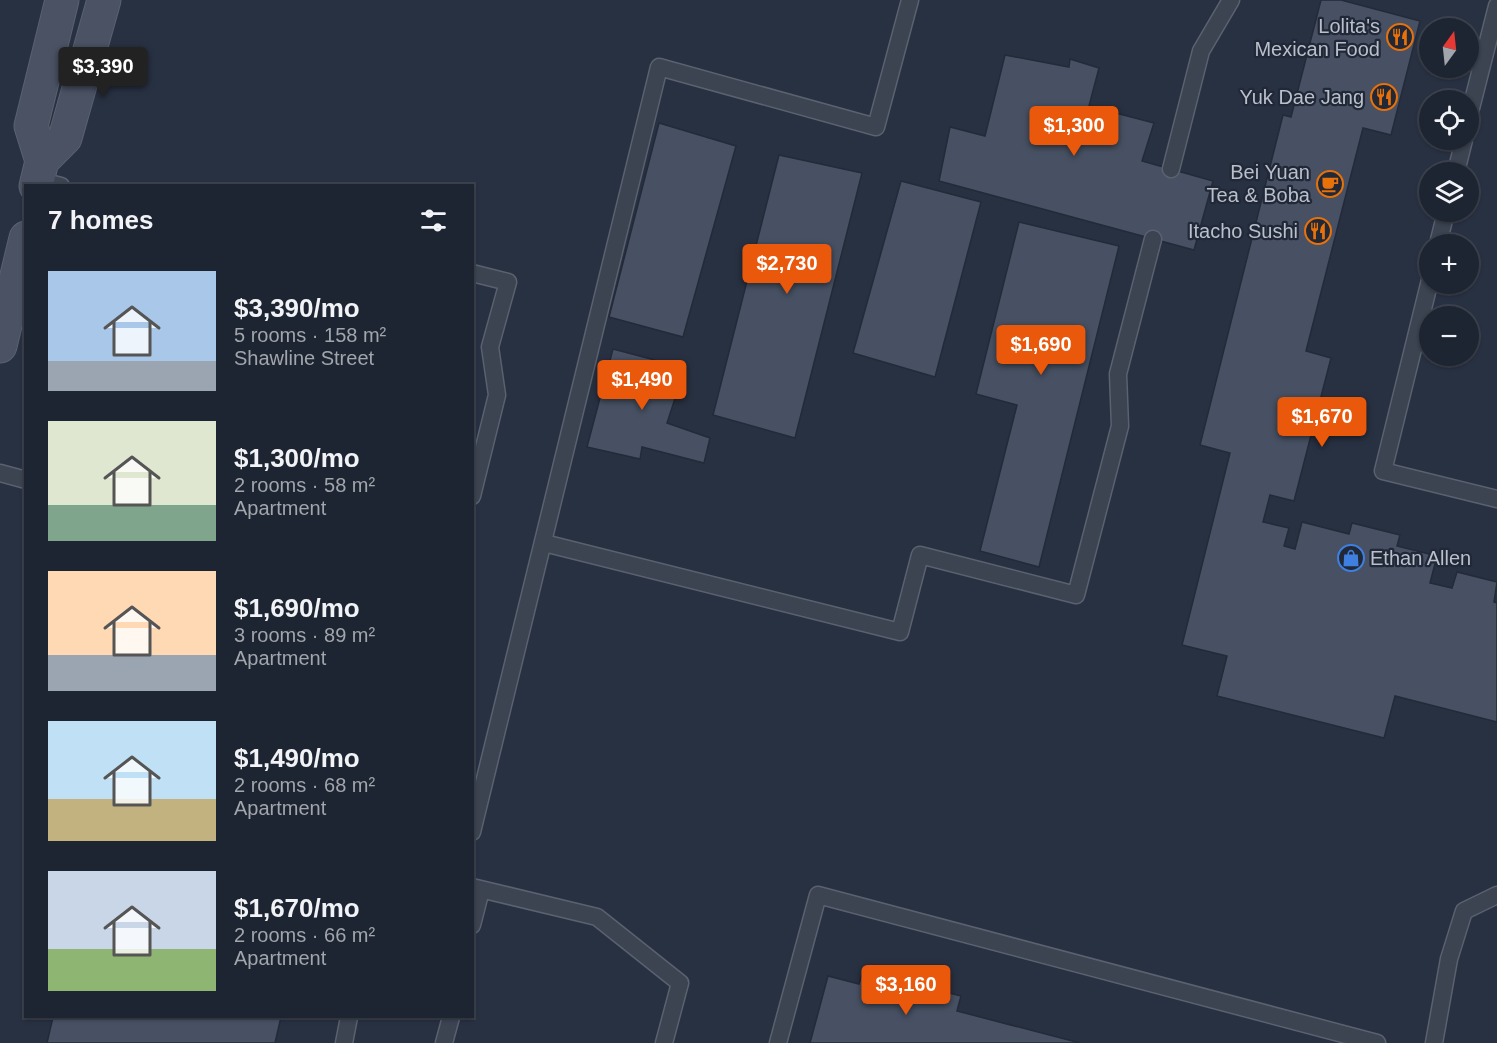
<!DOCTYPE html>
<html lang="en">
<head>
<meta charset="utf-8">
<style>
	body { margin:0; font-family:Helvetica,sans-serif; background:#2b313e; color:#f1f3f6; height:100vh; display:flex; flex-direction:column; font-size:22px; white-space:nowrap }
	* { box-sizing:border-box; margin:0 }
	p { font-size:20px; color:#a1a5ac }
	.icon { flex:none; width:33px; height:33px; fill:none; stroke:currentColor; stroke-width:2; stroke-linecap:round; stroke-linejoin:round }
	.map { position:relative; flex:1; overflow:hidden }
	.drawer { position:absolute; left:24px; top:184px; width:450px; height:834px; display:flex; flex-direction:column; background:#1e2532; border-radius:0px; box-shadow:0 2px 4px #0004,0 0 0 2px #3c424d }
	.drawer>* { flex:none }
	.needle { width:39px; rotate:15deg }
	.controls { position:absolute; left:1419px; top:18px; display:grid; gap:12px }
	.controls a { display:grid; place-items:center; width:60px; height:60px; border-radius:50%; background:#1e2532; box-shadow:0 2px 4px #0004,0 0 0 2px #3c424d; font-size:30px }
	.price { position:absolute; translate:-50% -51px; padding:0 14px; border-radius:6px; background:#ea580c; color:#fff; font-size:20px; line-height:39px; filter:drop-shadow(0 2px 3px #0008) }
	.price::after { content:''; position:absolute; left:50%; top:36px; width:18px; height:14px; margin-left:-9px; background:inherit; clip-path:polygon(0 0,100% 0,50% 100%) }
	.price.on { background:#222; color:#fff }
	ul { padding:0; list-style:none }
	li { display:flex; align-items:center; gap:18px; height:150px; padding:0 24px }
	li span { display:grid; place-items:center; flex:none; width:168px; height:120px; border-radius:0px; color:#555 }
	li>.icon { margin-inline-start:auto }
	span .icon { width:72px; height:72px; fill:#fffc; stroke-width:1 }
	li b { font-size:26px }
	h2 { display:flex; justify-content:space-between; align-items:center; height:72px; padding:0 24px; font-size:26px }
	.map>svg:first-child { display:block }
</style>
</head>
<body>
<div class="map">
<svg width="1497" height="1043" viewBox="0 0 1497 1043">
	<rect width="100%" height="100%" fill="#283142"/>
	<!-- building -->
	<g fill="#475163" stroke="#232a39" stroke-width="1.5">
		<path d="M1321,0H1341L1420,21L1391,135L1363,128L1306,351L1331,358L1294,501L1270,495L1263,522L1289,528L1284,546L1295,549L1302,522L1349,534L1352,523L1400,535L1397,546L1437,556L1430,583L1452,588L1457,572L1497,582L1494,602L1497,603V722L1395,696L1384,738L1217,696L1227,656L1182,645L1230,453L1200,445L1283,115L1291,117Z"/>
		<path d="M1005,55L1069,67L1070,59L1099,68L1089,106L1154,123L1142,161L1213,181L1194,250L939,181L950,127L985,136Z"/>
		<path d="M659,123L736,146L683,337L609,317Z"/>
		<path d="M779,155L862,173L795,438L713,415Z"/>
		<path d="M901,181L981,202L935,377L853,353Z"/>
		<path d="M1019,222L1119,246L1039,567L980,551L1017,405L976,394Z"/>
		<path d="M613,349L685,368L667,423L710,438L704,463L642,447L640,459L587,447Z"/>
		<path d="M863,971L961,996L957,1011L1080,1043H810L828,976L859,984Z"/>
		<path d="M53,1017H281L275,1043H47Z"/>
	</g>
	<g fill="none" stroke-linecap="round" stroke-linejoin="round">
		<defs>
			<g id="lane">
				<path d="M1468,120L1497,6"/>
				<path d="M1171,169L1201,51L1231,0"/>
				<path d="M1456,172L1464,140"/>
				<path d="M37,180L61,186"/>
				<path d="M1438,244L1446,212"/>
				<path d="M472,273L508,282L490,347L497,395L472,496"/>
				<path d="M1430,280L1383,471L1497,499"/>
				<path d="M0,473L26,480"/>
				<path d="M544,543L900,632L920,555L1076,595L1120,426L1118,374L1153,239"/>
				<path d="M472,832L659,67L876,127L910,0"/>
				<path d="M472,887L597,917L680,983L664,1043"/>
				<path d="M472,925L481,890"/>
				<path d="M344,1043L349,1017"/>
				<path d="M444,1043L451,1017"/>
				<path d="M778,1043L818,895L1377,1043"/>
				<path d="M1434,1043L1449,959L1464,911L1497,895"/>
			</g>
			<g id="secondary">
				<path d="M42,161L31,126L62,0"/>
				<path d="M36,186L42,161L65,138L104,0"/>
				<path d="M0,346L26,238"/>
			</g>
		</defs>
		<!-- lane casing -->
		<use href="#lane" stroke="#5a616f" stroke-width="19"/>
		<!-- secondary casing -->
		<use href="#secondary" stroke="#5a616f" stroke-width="35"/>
		<!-- lane -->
		<use href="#lane" stroke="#3c4351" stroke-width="16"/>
		<!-- secondary -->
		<use href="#secondary" stroke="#4a5264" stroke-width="33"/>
	</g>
	<!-- icons -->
	<defs>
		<symbol id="restaurant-ring" viewBox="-11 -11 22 22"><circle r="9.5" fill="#212837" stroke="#e8710a" stroke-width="1.5"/><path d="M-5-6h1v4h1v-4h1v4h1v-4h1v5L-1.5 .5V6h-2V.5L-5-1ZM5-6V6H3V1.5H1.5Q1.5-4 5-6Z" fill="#e8710a"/></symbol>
		<symbol id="cafe-ring" viewBox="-11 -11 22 22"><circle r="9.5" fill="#212837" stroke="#e8710a" stroke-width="1.5"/><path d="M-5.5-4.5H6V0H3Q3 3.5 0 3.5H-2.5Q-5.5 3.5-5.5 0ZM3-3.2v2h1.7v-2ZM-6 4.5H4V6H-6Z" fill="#e8710a"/></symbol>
		<symbol id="shop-ring" viewBox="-11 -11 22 22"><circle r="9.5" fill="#212837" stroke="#3f7fe0" stroke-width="1.5"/><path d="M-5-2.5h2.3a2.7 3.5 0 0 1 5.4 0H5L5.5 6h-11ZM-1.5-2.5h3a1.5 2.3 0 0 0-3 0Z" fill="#3f7fe0"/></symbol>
	</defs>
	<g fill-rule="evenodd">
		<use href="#restaurant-ring" x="1385" y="22" width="30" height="30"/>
		<use href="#restaurant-ring" x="1369" y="82" width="30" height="30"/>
		<use href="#cafe-ring" x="1315" y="169" width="30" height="30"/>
		<use href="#restaurant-ring" x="1303" y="216" width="30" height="30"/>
		<use href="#shop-ring" x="1336" y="543" width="30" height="30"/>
	</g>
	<g text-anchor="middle" stroke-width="4.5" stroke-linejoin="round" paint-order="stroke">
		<!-- poi labels -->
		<g font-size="20" fill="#b9bfcb" stroke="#212837" text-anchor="end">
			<text x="1380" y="33">Lolita's<tspan x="1380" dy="23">Mexican Food</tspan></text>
			<text x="1364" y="104">Yuk Dae Jang</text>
			<text x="1310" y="179">Bei Yuan<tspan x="1310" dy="23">Tea &amp; Boba</tspan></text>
			<text x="1298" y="238">Itacho Sushi</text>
			<text x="1370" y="565" text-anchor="start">Ethan Allen</text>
		</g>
	</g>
</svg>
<div class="controls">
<a><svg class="needle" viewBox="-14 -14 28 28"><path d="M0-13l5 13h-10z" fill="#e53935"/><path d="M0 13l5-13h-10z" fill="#a1a5ac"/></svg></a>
<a><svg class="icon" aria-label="locate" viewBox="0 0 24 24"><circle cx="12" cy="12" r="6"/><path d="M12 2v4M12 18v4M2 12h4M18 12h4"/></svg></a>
<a><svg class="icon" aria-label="layers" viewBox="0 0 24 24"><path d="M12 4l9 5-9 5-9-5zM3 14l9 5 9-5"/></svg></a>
<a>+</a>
<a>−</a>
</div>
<b class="price on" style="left:103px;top:98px">$3,390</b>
<b class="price" style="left:1074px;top:157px">$1,300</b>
<b class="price" style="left:787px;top:295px">$2,730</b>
<b class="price" style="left:1041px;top:376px">$1,690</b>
<b class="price" style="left:642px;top:411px">$1,490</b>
<b class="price" style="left:1322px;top:448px">$1,670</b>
<b class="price" style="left:906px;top:1016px">$3,160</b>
<section class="drawer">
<h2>7 homes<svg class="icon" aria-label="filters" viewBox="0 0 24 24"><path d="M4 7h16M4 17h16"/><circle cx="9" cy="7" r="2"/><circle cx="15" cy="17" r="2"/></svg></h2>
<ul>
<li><span style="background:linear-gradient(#a9c7e8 75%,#9aa5b1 0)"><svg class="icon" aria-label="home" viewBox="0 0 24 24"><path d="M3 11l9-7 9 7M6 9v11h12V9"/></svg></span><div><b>$3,390/mo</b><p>5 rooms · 158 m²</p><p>Shawline Street</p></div></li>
<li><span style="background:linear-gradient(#dfe7d0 70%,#7fa58c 0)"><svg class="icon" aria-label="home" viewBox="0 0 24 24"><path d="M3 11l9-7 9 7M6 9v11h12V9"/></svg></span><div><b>$1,300/mo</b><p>2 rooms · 58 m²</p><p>Apartment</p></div></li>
<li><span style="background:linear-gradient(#ffd9b3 70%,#9aa5b1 0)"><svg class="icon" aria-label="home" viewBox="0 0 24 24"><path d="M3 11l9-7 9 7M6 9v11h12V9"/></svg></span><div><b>$1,690/mo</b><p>3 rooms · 89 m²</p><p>Apartment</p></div></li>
<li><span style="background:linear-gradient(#bfe0f5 65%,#c2b280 0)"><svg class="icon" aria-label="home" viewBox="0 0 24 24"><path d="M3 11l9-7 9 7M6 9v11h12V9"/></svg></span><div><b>$1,490/mo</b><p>2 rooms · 68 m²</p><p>Apartment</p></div></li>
<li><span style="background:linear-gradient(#c9d6e8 65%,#8fb573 0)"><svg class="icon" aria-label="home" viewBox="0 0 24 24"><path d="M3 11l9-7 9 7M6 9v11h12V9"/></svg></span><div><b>$1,670/mo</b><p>2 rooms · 66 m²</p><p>Apartment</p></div></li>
</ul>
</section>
</div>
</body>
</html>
